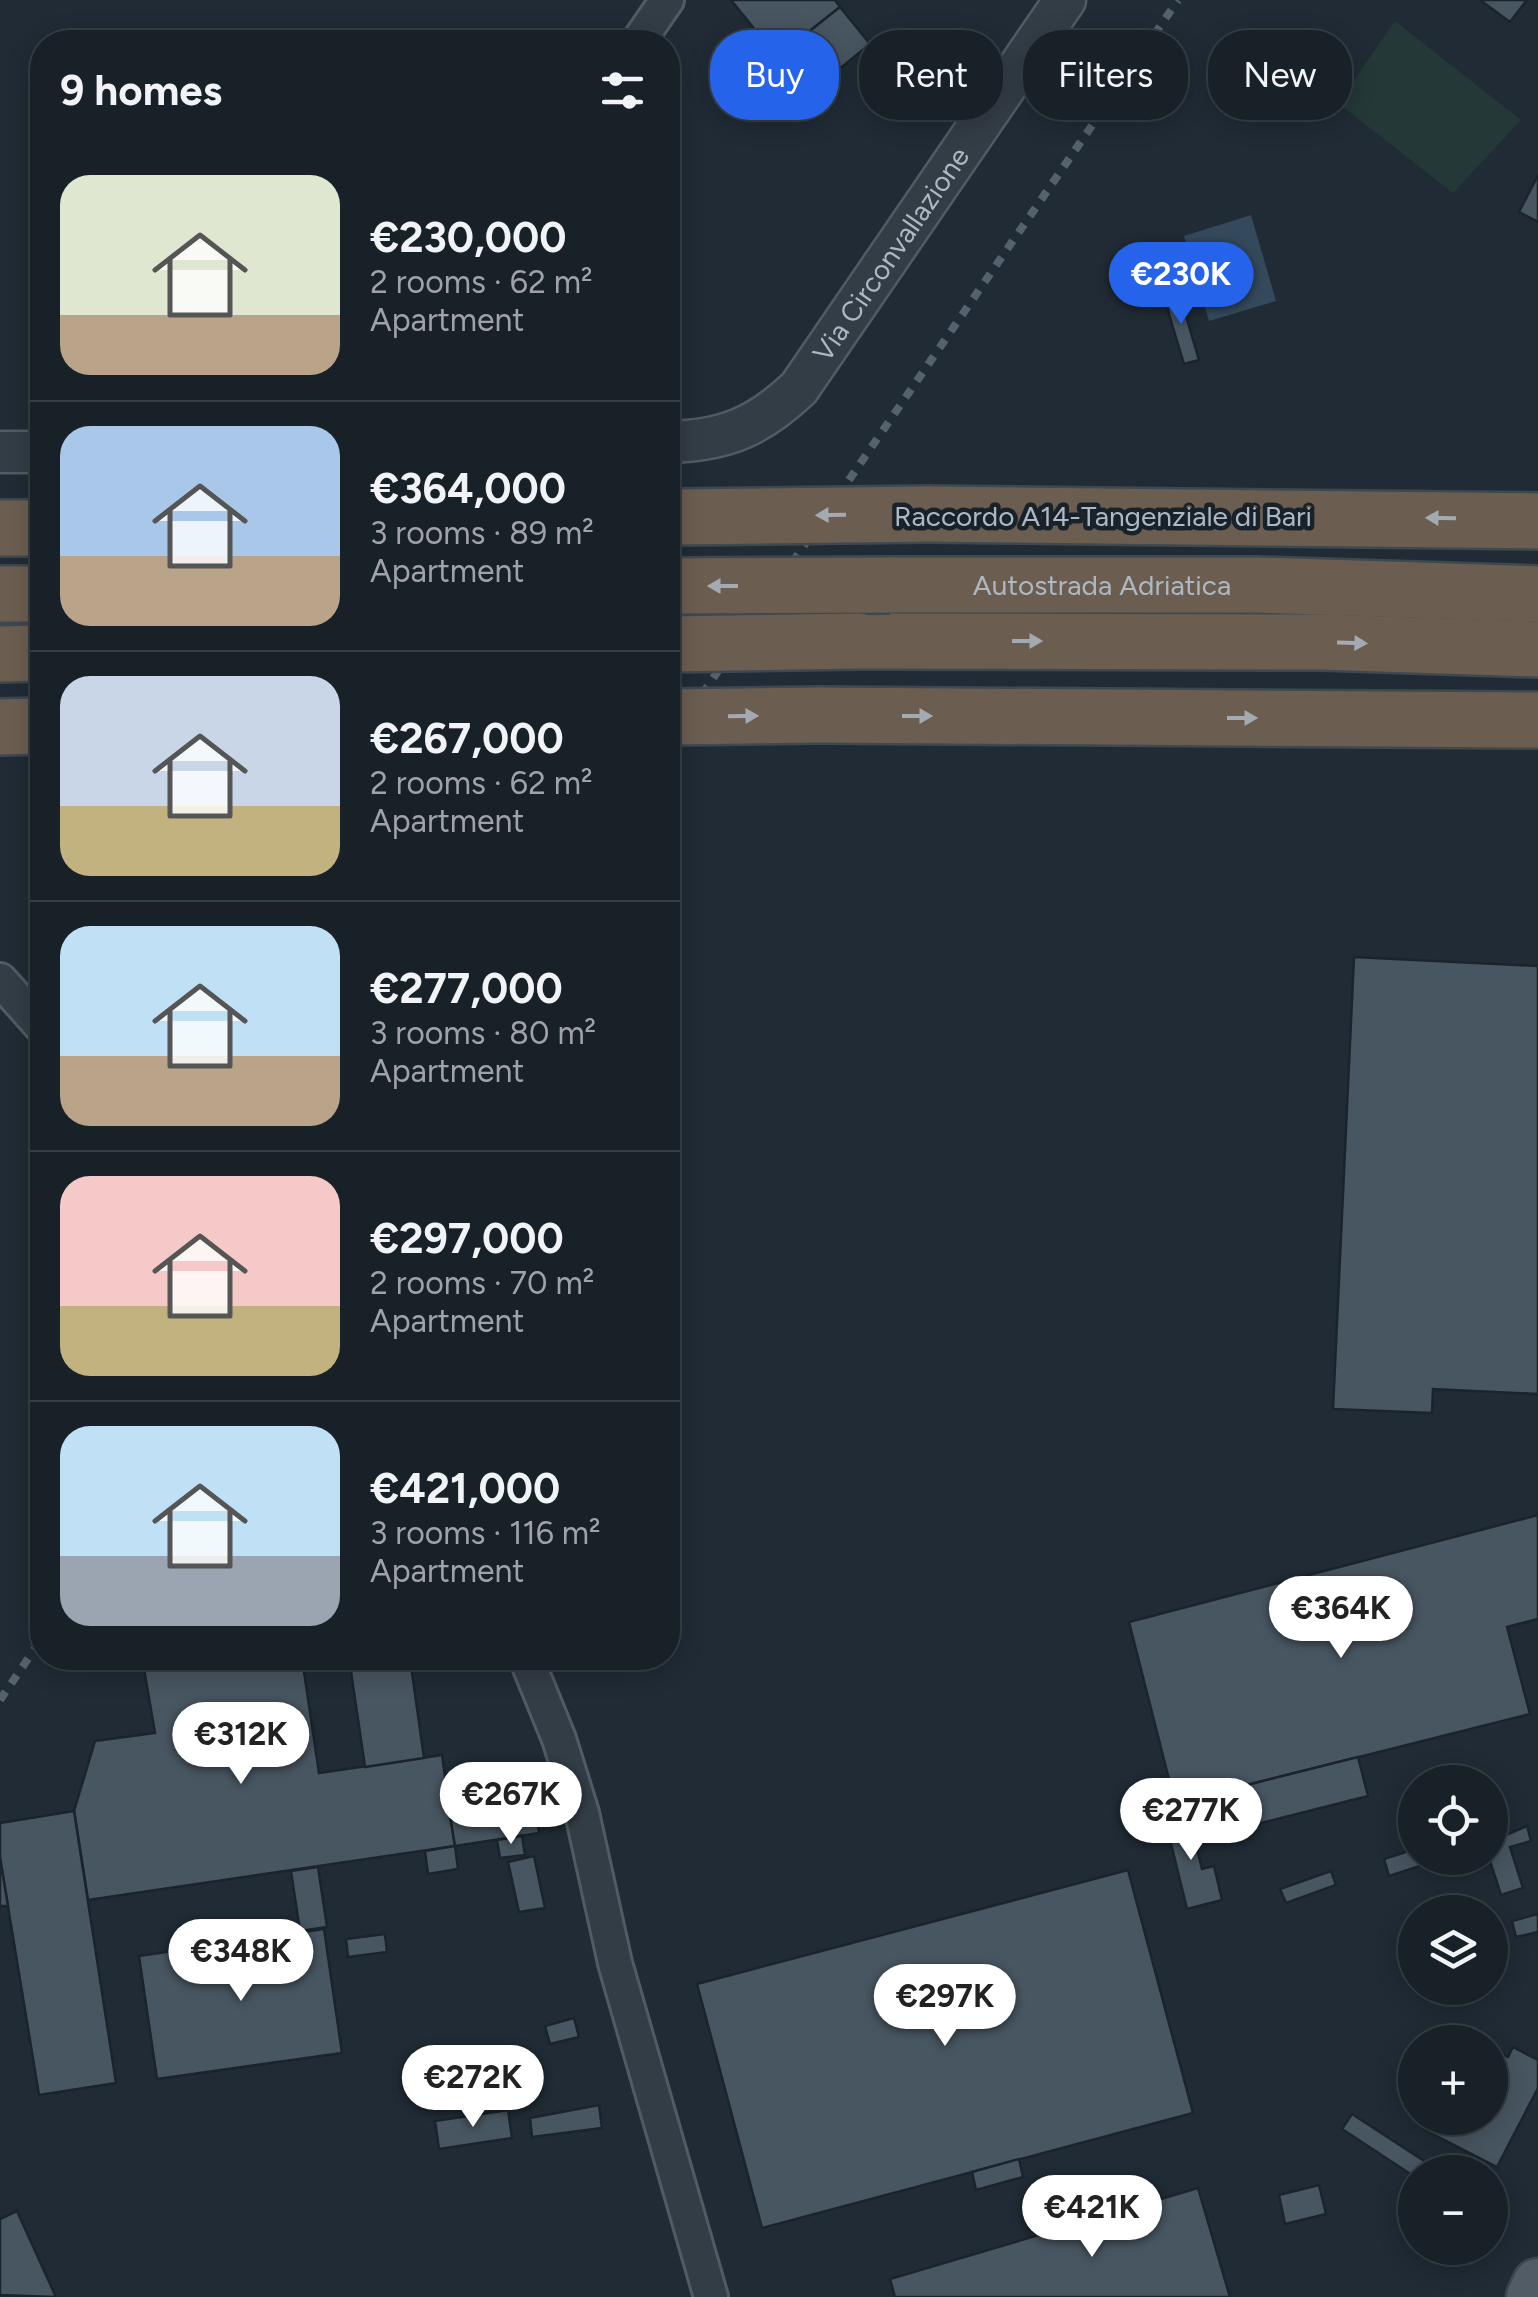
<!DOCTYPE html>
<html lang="en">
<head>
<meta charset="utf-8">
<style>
	body { margin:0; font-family:Figtree,sans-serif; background:#252d34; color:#f1f3f6; height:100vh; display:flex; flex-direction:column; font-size:38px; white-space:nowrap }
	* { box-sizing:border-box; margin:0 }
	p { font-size:32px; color:#9fa3a8 }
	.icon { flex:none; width:55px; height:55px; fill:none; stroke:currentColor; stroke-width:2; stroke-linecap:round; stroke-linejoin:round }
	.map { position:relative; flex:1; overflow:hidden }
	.sheet { position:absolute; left:30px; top:30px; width:650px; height:1640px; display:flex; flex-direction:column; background:#182028; border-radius:40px; box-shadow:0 5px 25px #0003,0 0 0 2px #363e45 }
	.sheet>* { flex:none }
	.guide { position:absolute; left:710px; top:30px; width:678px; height:90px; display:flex; gap:20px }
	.buttons { position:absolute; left:1398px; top:1765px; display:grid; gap:20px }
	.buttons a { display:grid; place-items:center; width:110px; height:110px; border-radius:50%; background:#182028; box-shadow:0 5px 25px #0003,0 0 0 2px #363e45; font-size:50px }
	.price { position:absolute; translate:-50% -85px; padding:0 22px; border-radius:35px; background:#fff; color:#222; font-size:32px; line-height:65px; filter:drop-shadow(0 2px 5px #0008) }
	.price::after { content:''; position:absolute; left:50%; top:60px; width:30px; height:22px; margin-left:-15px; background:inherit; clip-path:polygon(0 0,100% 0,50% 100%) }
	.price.on { background:#2563eb; color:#fff }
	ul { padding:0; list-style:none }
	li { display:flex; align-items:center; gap:30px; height:250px; padding:0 30px }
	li+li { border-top:2px solid #363e45 }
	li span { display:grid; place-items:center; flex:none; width:280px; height:200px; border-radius:30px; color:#555 }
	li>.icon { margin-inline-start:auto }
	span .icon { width:120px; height:120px; fill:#fffc; stroke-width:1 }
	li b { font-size:42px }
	h2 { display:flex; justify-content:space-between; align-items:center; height:120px; padding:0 30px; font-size:42px }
	.tag { padding:0 35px; border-radius:40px; background:#182028; box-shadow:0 5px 25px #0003,0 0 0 2px #363e45; font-size:35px; line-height:90px }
	.tag.on { background:#2563eb; color:#fff }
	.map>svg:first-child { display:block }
</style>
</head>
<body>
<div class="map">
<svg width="1538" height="2297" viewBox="0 0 1538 2297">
	<rect width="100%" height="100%" fill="#202b35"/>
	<!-- green -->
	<path fill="#233837" d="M1395,21L1521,120L1453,193L1338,103Z"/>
	<!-- water -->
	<path fill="#34495c" d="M1251,215L1276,301L1209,321L1184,236Z"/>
	<!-- building -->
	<g fill="#485661" stroke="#1b242c" stroke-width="2.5">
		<path d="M731,0H835L840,7L777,57Z"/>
		<path d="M1480,0H1527L1510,22Z"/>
		<path d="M840,7L870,44L827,79L797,41Z"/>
		<path d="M1538,175V222L1519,212Z"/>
		<path d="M1178,289L1199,360L1184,364L1163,294Z"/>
		<path d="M1354,957L1538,966V1394L1433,1389L1432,1413L1333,1409Z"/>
		<path d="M1538,1515V1619L1507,1627L1530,1714L1175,1803L1129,1622Z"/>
		<path d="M165,1658H302L319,1773L442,1755L455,1846L88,1900L74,1811L95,1741L155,1733L144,1669Z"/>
		<path d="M349,1658H410L424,1758L365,1767Z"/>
		<path d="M1358,1757L1368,1796L1229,1831L1219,1792Z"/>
		<path d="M471,1806L474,1826L537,1816L539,1833L455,1846L449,1810Z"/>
		<path d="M1187,1809L1202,1869L1214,1866L1222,1900L1187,1909L1164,1815Z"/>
		<path d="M74,1811L116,2083L39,2095L0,1858V1823Z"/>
		<path d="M1527,1826L1531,1841L1510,1847L1523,1888L1501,1895L1489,1858L1490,1842Z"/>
		<path d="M522,1836L525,1855L500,1858L497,1840Z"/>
		<path d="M455,1846L458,1869L428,1874L425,1851Z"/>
		<path d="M1415,1849L1420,1866L1389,1876L1384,1859Z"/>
		<path d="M534,1856L545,1908L519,1912L508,1862Z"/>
		<path d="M0,1858L8,1906H0Z"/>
		<path d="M318,1867L327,1927L300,1931L291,1871Z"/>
		<path d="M1128,1870L1193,2113L762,2228L697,1984Z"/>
		<path d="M1331,1871L1336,1885L1286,1903L1280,1889Z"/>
		<path d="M1538,1914V1932L1516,1937L1512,1921Z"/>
		<path d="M324,1929L342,2053L157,2079L139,1956Z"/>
		<path d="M385,1934L387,1952L348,1957L346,1939Z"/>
		<path d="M574,2018L579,2037L550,2044L545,2026Z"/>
		<path d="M1513,2047L1538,2060V2088L1497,2167L1423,2129L1429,2118H1490V2048L1508,2057Z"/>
		<path d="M599,2105L602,2128L532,2137L530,2118Z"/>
		<path d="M508,2110L512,2138L439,2149L435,2121Z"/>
		<path d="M1352,2114L1441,2172H1415V2177L1342,2129Z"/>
		<path d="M1019,2159L1023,2177L976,2190L972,2172Z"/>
		<path d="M1319,2185L1326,2214L1285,2224L1279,2195Z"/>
		<path d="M1198,2188L1230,2297H895L890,2279Z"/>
		<path d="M17,2211L56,2297L0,2295V2219Z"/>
	</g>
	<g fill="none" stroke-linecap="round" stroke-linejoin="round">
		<defs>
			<g id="minor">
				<path d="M638,42L667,0"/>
				<path d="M0,980L42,1027"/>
				<path d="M526,1658L559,1739L582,1813L615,1963L711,2297"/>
			</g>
			<g id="tertiary">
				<path id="s1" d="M668,442C724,441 758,427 799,388L1065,0"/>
				<path d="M0,452H42"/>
			</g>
			<path id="primary" d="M1532,2297L1538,2284"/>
			<g id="motorway">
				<path d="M929,514L1538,521"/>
				<path d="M0,528H42"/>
				<path id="s2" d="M890,585H1258L1538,594"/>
				<path d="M0,594H42"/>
				<path d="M859,641L1321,642L1538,649"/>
				<path d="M0,654L42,653"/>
				<path d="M819,715L1538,720"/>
				<path d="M0,727L42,726"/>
			</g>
		</defs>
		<!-- minor casing -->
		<use href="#minor" stroke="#515b64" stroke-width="38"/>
		<!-- tertiary casing -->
		<use href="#tertiary" stroke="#515b64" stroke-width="45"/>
		<!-- primary casing -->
		<use href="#primary" stroke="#3d464f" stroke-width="55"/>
		<!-- motorway casing -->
		<use href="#motorway" stroke="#3e4850" stroke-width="60"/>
		<!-- minor -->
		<use href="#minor" stroke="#333d46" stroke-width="32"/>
		<!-- tertiary -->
		<use href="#tertiary" stroke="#333d46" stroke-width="40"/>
		<!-- primary -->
		<use href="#primary" stroke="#515c66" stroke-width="50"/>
		<!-- motorway -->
		<use href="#motorway" stroke="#6b5e51" stroke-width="55"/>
		<!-- rail -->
		<g stroke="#55616d" stroke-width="8" stroke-dasharray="10 10" stroke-linecap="butt">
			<path d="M668,744L1178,0"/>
			<path d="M0,1700L42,1638"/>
		</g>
		<defs>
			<g id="motorway-bridge">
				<path d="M676,517L929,514"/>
				<path d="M668,586L890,585"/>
				<path d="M668,644L859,641"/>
				<path d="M668,717L819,715"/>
			</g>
		</defs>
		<!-- motorway-bridge casing -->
		<use href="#motorway-bridge" stroke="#3e4850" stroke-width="60" stroke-linecap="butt"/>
		<!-- motorway-bridge -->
		<use href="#motorway-bridge" stroke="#6b5e51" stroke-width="55"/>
	</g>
	<!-- one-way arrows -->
	<defs><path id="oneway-solid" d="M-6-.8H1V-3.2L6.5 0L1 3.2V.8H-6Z" transform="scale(2.5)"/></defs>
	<g fill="#a3aab2">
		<use href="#oneway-solid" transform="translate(831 515) rotate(179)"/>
		<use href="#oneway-solid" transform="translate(1441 518) rotate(-179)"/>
		<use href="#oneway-solid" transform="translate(723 586) rotate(180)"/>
		<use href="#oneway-solid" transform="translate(1027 641)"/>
		<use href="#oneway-solid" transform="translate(1352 643) rotate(2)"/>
		<use href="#oneway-solid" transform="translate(743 716) rotate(-1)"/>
		<use href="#oneway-solid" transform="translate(917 716)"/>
		<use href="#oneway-solid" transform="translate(1242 718)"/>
	</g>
	<g text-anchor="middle" stroke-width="9" stroke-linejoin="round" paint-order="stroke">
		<!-- street labels -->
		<g font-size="28" fill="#adb8c3" stroke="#19222a">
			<text dy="10" stroke="none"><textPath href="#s1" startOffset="308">Via Circonvallazione</textPath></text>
			<text x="1103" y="526">Raccordo A14-Tangenziale di Bari</text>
			<text dy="10" stroke="none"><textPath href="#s2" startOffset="212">Autostrada Adriatica</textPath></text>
		</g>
	</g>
</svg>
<div class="buttons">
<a><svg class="icon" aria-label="locate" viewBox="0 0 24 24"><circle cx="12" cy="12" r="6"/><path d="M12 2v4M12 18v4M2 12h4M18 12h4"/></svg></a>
<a><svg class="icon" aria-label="layers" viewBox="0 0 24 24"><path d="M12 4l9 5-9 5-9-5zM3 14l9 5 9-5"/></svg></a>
<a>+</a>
<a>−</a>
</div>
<b class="price on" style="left:1181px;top:327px">€230K</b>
<b class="price" style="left:1341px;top:1661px">€364K</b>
<b class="price" style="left:241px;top:1787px">€312K</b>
<b class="price" style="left:511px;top:1847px">€267K</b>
<b class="price" style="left:1191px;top:1863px">€277K</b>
<b class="price" style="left:241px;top:2004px">€348K</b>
<b class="price" style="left:945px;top:2049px">€297K</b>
<b class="price" style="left:473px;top:2130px">€272K</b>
<b class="price" style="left:1092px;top:2260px">€421K</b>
<div class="guide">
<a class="tag on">Buy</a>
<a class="tag">Rent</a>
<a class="tag">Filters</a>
<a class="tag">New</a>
</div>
<section class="sheet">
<h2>9 homes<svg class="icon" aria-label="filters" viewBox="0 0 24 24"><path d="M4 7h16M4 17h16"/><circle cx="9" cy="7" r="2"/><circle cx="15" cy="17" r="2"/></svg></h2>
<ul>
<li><span style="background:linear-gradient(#dfe7d0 70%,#b9a48a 0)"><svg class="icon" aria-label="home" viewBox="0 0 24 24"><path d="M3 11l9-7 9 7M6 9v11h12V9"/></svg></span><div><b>€230,000</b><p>2 rooms · 62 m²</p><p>Apartment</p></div></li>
<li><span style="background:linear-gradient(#a9c7e8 65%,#b9a48a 0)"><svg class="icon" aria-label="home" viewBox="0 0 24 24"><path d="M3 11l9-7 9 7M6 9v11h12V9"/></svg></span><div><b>€364,000</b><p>3 rooms · 89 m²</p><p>Apartment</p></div></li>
<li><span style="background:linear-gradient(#c9d6e8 65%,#c2b280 0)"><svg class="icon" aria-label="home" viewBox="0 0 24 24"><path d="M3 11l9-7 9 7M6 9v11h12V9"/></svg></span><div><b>€267,000</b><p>2 rooms · 62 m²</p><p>Apartment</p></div></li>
<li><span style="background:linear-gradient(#bfe0f5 65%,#b9a48a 0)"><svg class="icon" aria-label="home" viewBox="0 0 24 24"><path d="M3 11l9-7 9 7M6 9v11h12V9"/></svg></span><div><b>€277,000</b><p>3 rooms · 80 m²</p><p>Apartment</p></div></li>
<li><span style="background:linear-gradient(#f6c9c9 65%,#c2b280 0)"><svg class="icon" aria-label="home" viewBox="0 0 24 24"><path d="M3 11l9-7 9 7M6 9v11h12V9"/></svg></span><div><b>€297,000</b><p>2 rooms · 70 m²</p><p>Apartment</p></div></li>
<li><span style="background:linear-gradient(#bfe0f5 65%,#9aa5b1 0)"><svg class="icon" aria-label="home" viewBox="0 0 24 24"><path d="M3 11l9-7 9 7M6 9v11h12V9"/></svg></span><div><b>€421,000</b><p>3 rooms · 116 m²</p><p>Apartment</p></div></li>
</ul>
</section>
</div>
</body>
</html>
